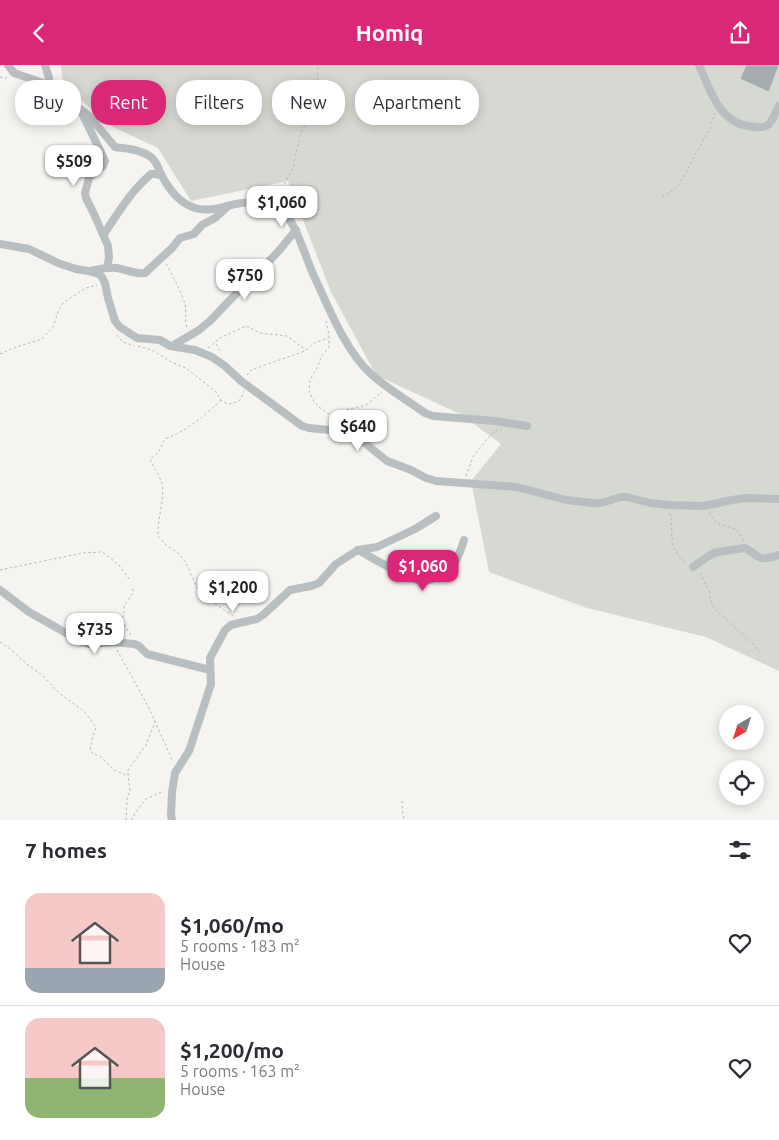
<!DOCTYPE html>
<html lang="en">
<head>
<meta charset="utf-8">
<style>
	body { margin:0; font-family:Ubuntu,sans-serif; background:#f2f2f3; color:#2b2b33; height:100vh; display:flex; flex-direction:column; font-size:19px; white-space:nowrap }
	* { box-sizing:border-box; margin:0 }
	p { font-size:16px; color:#7c7c81 }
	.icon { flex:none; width:28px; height:28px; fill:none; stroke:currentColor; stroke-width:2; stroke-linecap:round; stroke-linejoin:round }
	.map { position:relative; height:755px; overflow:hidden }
	.panel { display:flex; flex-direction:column; background:#fff; flex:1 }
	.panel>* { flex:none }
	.banner { position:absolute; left:15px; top:15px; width:500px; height:45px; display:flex; gap:10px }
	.needle { width:32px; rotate:219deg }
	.buttons { position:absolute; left:719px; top:640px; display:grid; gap:10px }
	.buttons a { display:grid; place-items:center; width:45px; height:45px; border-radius:50%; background:#fff; box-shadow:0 2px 12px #0003; font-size:25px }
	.price { position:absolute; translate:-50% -42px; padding:0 11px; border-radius:10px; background:#fff; color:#222; font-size:16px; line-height:32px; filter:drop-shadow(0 1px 2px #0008) }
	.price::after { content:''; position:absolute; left:50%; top:30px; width:15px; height:11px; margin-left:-8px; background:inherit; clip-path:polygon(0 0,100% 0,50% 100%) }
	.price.current { background:#db2777; color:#fff }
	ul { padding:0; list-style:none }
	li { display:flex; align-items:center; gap:15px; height:125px; padding:0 25px }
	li+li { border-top:1px solid #e1e1e2 }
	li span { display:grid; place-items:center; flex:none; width:140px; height:100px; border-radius:15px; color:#555 }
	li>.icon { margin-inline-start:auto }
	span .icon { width:60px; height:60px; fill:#fffc; stroke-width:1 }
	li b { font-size:21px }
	h2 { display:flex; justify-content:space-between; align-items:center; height:60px; padding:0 25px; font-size:21px }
	.pill { padding:0 18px; border-radius:20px; background:#fff; box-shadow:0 2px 12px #0003; font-size:18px; line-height:45px }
	.pill.current { background:#db2777; color:#fff }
	header { display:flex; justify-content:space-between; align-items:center; height:65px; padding:0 25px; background:#db2777; color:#fff; font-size:22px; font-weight:700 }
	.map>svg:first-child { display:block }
</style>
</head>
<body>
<header><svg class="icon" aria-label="back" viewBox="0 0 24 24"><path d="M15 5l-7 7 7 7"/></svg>Homiq<svg class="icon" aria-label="share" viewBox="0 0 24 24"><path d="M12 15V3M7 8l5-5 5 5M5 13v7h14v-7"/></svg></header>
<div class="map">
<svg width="779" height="755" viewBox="0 0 779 755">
	<rect width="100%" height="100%" fill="#f5f4f1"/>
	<!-- green -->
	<path fill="#d5d9d1" d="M61,0H779V606L706,572L587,543L489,507L471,416L501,379L462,350L376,310L331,227L288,116L191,136L158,83L113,62L63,20Z"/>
	<!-- building -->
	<path fill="#a4adb0" stroke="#d6d6d4" d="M746,0H779L769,27L740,14Z"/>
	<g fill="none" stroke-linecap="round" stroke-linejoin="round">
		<!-- path -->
		<g stroke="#b4b8ba" stroke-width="1" stroke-dasharray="2.5 2.5" stroke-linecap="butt">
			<path d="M0,12L7,13"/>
			<path d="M662,132L672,126L679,120L710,63L714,52V48"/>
			<path d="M282,134L285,118L293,102L300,71L315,36L317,25L318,0"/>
			<path d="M166,199C172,209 182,228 185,239C187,247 184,254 187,263"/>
			<path d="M326,256L329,270V282L321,292L318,301L310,315L309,326L314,337L319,342L329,349L366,340L382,327"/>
			<path d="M117,270L123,277L134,281"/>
			<path d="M216,279L221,288"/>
			<path d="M138,281L152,285L173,298L186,303L216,327L221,335L226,338L230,339L239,336L242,331L244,326"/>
			<path d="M208,283L220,273L246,261L260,268L287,271L306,285"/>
			<path d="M0,289L16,282L42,274L53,262L59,244L64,237L86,223L97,220"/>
			<path d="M247,310L251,305L305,286L314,278L328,273"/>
			<path d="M221,335C205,351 186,366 165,374L158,388L150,394C153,402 160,410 162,419C165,436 157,454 158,471L167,481L177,487L180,490L186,498L198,525L203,530L233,551"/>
			<path d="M466,411L473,392L489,372L495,366L502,365"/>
			<path d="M709,447L716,458L735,464L740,469L744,477"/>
			<path d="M670,448C675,470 665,482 687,498"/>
			<path d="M0,505L83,488L101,487L104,488L119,500L129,514"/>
			<path d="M700,508L709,526L713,542L754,580L759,587"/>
			<path d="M122,555L131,571"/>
			<path d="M112,570L124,550V541L133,528V523"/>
			<path d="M0,577L9,583L28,600L42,610L59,628L84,646L96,662L92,674L90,686L94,689L101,692L114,705L128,711"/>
			<path d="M117,585L149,643L173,697"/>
			<path d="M402,736L403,751L405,755"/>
			<path d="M126,755L127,734L130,725L128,711V705L146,680L155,657"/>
			<path d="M131,755L138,744L146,734L164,726"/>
		</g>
		<!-- minor -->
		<g stroke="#b9bfc1" stroke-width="8">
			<path d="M8,0L14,8L49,20L62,30L89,51L115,82C127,84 140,84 151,92C157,97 158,103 161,109C168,123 179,138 195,143C210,148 227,140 241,138C253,137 268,138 280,141C297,161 303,185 313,209C328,240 344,284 370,308C386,323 407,335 425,348L433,351L495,356L527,361"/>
			<path d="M45,0L49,13V20"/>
			<path d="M699,0C710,24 718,56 748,61C771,65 769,60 779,41"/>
			<path d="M82,48L105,96L103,101L92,109L89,113L85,128L86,133L94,149L108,181L109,192L107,203"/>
			<path d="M104,169C118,148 131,126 151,109H154L161,110"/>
			<path d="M0,179L29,184L58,198L76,204L88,206L99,209L102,212L105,218L108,233L115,256L120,262L137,273L160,275L170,281L195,285L212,292L225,301L241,316L302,361L309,363L339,366L348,368L356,371L387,396L411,405L426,413L436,416L517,422L566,435L593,438H601L621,432H627L650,438L668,440L702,441L714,439L726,436L745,433L779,434"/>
			<path d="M90,206C99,204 107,202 116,203C126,204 135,210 145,208L172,183L180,173L194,169L202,160L215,153L227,142"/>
			<path d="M172,281L199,265L210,256L229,236L277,188L296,165"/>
			<path d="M358,485C373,493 411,517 426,516C431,515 436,512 441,510C455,502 459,491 464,475"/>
			<path d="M693,502L710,490L717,487L745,483C763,494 757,496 779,490"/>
			<path d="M0,525L29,547L82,577L89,579L112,577L134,579L139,581L147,589L210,605"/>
			<path d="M172,755L171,750L172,727L175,708L189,686L193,674L211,619L210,593L225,565L231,560L239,558L257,554L263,550L290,525L311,521L319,518L336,499L358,485L377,482L415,464L436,451"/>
		</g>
	</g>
</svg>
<div class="buttons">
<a><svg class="needle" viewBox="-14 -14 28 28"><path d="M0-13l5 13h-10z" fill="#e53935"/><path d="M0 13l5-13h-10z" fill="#7c7c81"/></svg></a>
<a><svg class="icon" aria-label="locate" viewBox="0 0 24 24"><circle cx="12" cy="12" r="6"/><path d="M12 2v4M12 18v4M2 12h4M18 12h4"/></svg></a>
</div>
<b class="price" style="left:74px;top:122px">$509</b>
<b class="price" style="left:282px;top:163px">$1,060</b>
<b class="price" style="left:245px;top:236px">$750</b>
<b class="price" style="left:358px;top:387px">$640</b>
<b class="price current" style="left:423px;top:527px">$1,060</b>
<b class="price" style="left:233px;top:548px">$1,200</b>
<b class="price" style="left:95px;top:590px">$735</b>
<div class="banner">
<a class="pill">Buy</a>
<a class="pill current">Rent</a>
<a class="pill">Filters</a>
<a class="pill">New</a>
<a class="pill">Apartment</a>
</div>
</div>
<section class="panel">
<h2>7 homes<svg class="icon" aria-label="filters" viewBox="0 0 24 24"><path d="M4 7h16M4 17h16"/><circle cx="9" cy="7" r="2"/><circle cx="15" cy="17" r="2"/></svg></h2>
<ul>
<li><span style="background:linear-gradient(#f6c9c9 75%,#9aa5b1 0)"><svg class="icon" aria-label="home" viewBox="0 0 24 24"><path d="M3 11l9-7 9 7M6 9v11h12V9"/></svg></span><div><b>$1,060/mo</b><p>5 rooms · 183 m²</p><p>House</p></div><svg class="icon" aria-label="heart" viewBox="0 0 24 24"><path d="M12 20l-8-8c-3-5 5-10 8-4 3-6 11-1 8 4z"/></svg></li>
<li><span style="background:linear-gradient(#f6c9c9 60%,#8fb573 0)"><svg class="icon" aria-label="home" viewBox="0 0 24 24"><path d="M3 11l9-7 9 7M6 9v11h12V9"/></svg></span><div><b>$1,200/mo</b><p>5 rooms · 163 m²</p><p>House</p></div><svg class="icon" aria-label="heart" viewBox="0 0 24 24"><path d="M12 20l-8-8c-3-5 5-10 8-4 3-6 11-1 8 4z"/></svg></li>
</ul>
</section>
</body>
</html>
